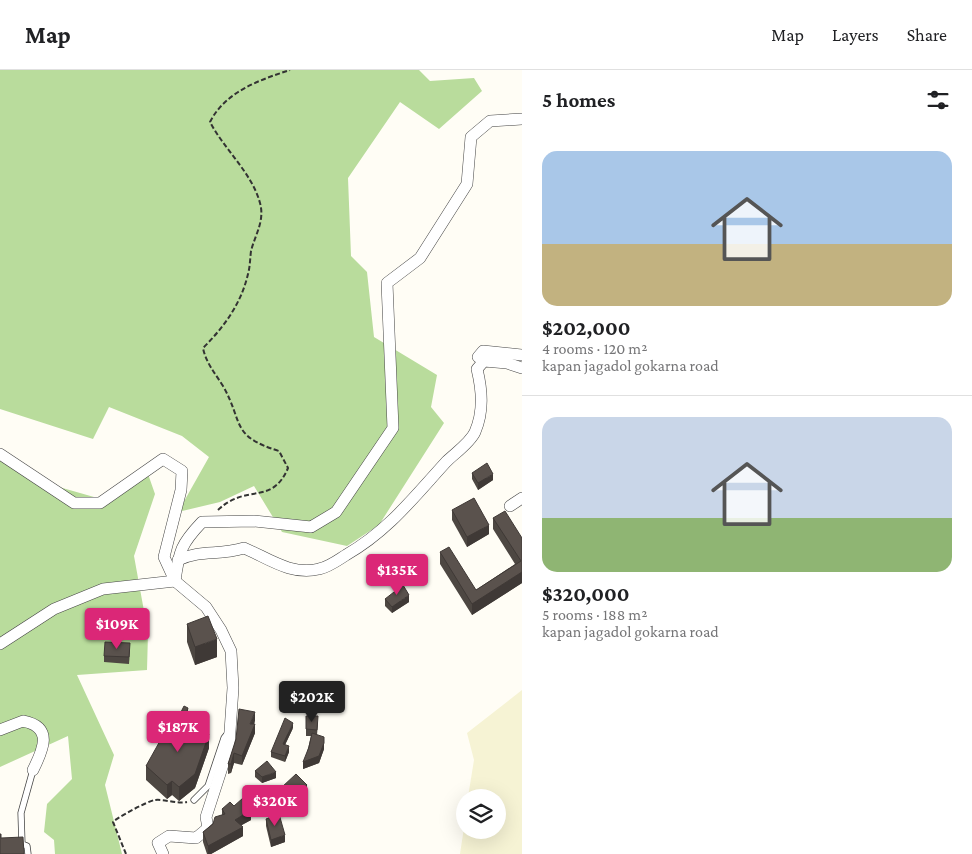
<!DOCTYPE html>
<html lang="en">
<head>
<meta charset="utf-8">
<style>
	body { margin:0; font-family:"Crimson Pro",serif; background:#f2f2f2; color:#202124; height:100vh; display:flex; flex-direction:column; font-size:19px; white-space:nowrap }
	* { box-sizing:border-box; margin:0 }
	p { font-size:16px; color:#757577 }
	.icon { flex:none; width:28px; height:28px; fill:none; stroke:currentColor; stroke-width:2; stroke-linecap:round; stroke-linejoin:round }
	.map { position:relative; flex:1; overflow:hidden }
	.side { display:flex; flex-direction:column; background:#fff; width:450px }
	.side>* { flex:none }
	.tools { position:absolute; left:456px; top:719px; display:grid; gap:10px }
	.tools a { display:grid; place-items:center; width:50px; height:50px; border-radius:50%; background:#fff; box-shadow:0 5px 20px #0002; font-size:25px }
	.price { position:absolute; translate:-50% -42px; padding:0 11px; border-radius:5px; background:#db2777; color:#fff; font-size:16px; line-height:32px; filter:drop-shadow(0 1px 2px #0008) }
	.price::after { content:''; position:absolute; left:50%; top:30px; width:15px; height:11px; margin-left:-8px; background:inherit; clip-path:polygon(0 0,100% 0,50% 100%) }
	.price.selected { background:#222; color:#fff }
	ul { padding:0; list-style:none }
	li { display:grid; align-content:center; gap:10px; height:265px; padding:0 20px }
	li+li { border-top:1px solid #e0e0e0 }
	li span { display:grid; place-items:center; height:155px; border-radius:15px; color:#555 }
	li>.icon { margin-inline-start:auto }
	span .icon { width:90px; height:90px; fill:#fffc; stroke-width:1 }
	li b { font-size:21px }
	h2 { display:flex; justify-content:space-between; align-items:center; height:60px; padding:0 20px; font-size:21px }
	header { display:flex; align-items:center; gap:30px; box-sizing:border-box; height:70px; padding:0 25px; background:#fff; border-bottom:1px solid #e0e0e0 }
	header strong { font-size:24px }
	nav { display:flex; gap:28px; margin-inline-start:auto; font-size:18px }
	main { display:flex; flex:1; min-height:0 }
	.map>svg:first-child { display:block }
</style>
</head>
<body>
<header>
<strong>Map</strong>
<nav><a>Map</a><a>Layers</a><a>Share</a></nav>
</header>
<main>
<div class="map">
<svg width="522" height="784" viewBox="0 0 522 784">
	<rect width="100%" height="100%" fill="#fffdf5"/>
	<!-- farmland -->
	<path fill="#f6f3d4" d="M522,620V784H460L465,751V760H498V728L468,727L474,690L467,663Z"/>
	<!-- forest -->
	<g fill="#b9dc9c">
		<path d="M0,0H419L430,11L474,8L482,21L439,59L400,32L348,108L351,186L367,202L374,267L437,305L431,337L444,353L379,455L347,476L282,462L254,416L220,432L178,442L209,387L182,366L109,337L93,369L0,339Z"/>
		<path d="M0,383L52,415L101,429L148,404L155,424L134,486L148,563L147,600L77,605L114,685L105,715L122,784H55L54,770L44,762L47,734L72,709L68,666L0,697Z"/>
	</g>
	<g fill="none" stroke-linecap="round" stroke-linejoin="round">
		<defs>
			<g id="lane">
				<path d="M194,730L208,716L224,668L228,663"/>
				<path d="M28,784L27,776L22,774L21,743L33,700"/>
			</g>
			<g id="street">
				<path d="M484,291L478,287L483,281L522,285"/>
				<path d="M0,384L74,433H100L163,389L182,401L181,420L164,487L175,511L206,537L221,560L231,581L233,618L229,676L206,747L208,758L196,768L169,766L158,773L163,784"/>
				<path d="M510,436L522,428"/>
				<path d="M178,490C202,479 218,486 244,478C268,488 291,506 319,499C329,497 338,490 346,485C388,461 414,427 446,392C455,383 470,373 475,362C484,341 482,320 477,299L484,291L507,293L522,298"/>
				<path d="M175,511C179,481 181,474 202,452L254,451L311,457L336,442L393,358L387,213L420,188L467,114L471,67L490,51L522,49"/>
				<path d="M0,574L54,539L103,519L175,511"/>
				<path d="M0,660L23,651C54,657 43,680 33,700"/>
			</g>
		</defs>
		<!-- lane casing -->
		<use href="#lane" stroke="#444" stroke-width="7"/>
		<!-- street casing -->
		<use href="#street" stroke="#444" stroke-width="12"/>
		<!-- path -->
		<g stroke="#333" stroke-width="2" stroke-dasharray="5 2.5" stroke-linecap="butt">
			<path d="M218,440C246,413 272,436 288,398L279,381C230,366 244,353 223,316C215,303 206,293 203,278C224,257 241,234 248,204C250,197 250,189 251,181C255,165 265,151 260,133C252,103 224,79 210,52C225,22 259,10 290,0"/>
			<path d="M126,784L113,752C116,748 150,730 155,730C165,729 176,734 187,732"/>
		</g>
		<!-- lane -->
		<use href="#lane" stroke="#fff" stroke-width="5.5"/>
		<!-- street -->
		<use href="#street" stroke="#fff" stroke-width="11"/>
	</g>
	<!-- wall -->
	<g fill="#4d4742">
		<path d="M472,403L493,410L478,420L472,409Z"/>
		<path d="M452,440L489,464L467,477L452,450Z"/>
		<path d="M493,448L522,468V513L472,545L440,494V482L476,520L515,494L493,459Z"/>
		<path d="M385,529L409,532L392,543L385,536Z"/>
		<path d="M187,554L217,587L195,595L187,572Z"/>
		<path d="M130,580L129,594L104,592V586Z"/>
		<path d="M306,646L318,653L317,665L324,679L319,693L303,699L311,666H306Z"/>
		<path d="M255,651L254,654L255,663L242,695L234,693L231,703L228,704V694L236,669Z"/>
		<path d="M188,652L187,657L209,678L195,718L179,731L172,725L167,729L146,710V696L175,654Z"/>
		<path d="M293,658L285,675L289,682L285,692L271,687V682Z"/>
		<path d="M255,701L276,708L262,713L255,707Z"/>
		<path d="M282,717L307,721L294,735L282,724Z"/>
		<path d="M234,736L251,750L241,755L243,766L211,784H207L203,772V762L222,745V739Z"/>
		<path d="M266,749L285,772L271,777L266,756Z"/>
	</g>
	<!-- shaded-wall -->
	<g fill="#3f3936">
		<path d="M493,404V410L478,420V413Z"/>
		<path d="M489,455V464L467,477V467Z"/>
		<path d="M522,502V513L472,545V534Z"/>
		<path d="M409,525V532L392,543V537Z"/>
		<path d="M217,569V587L195,595V577Z"/>
		<path d="M188,638V652L183,671V656Z"/>
		<path d="M255,642V651L250,663V654Z"/>
		<path d="M293,653V658L283,679V674Z"/>
		<path d="M255,654V663L242,695V686Z"/>
		<path d="M209,664V678L195,718L179,731V717Z"/>
		<path d="M324,673V679L319,693L303,699V692Z"/>
		<path d="M289,676V682L285,692V686Z"/>
		<path d="M234,683V693L231,703V694Z"/>
		<path d="M276,702V708L262,713V707Z"/>
		<path d="M172,711V725L167,729V715Z"/>
		<path d="M307,715V721L294,735V728Z"/>
		<path d="M251,740V750L235,759V750Z"/>
		<path d="M243,757V766L211,784H208V776Z"/>
		<path d="M285,765V772L271,777V770Z"/>
	</g>
	<!-- building -->
	<g fill="#5a524d" stroke="#3f3936">
		<path d="M487,393L493,404L478,413L472,403Z"/>
		<path d="M474,428L489,455L467,467L452,440Z"/>
		<path d="M505,441L522,468V502L472,534L440,482L449,477L476,520L521,491L493,448Z"/>
		<path d="M403,515L409,525L392,537L385,529Z"/>
		<path d="M208,546L217,569L195,577L187,554Z"/>
		<path d="M105,572L130,573L129,587L104,586Z"/>
		<path d="M184,636L188,638L183,656L209,664L195,704L179,717L172,711L167,715L146,696L170,653L175,654Z"/>
		<path d="M239,639L255,642L250,654H255L242,686L234,683L231,694H228L236,669Z"/>
		<path d="M306,646H318L317,660L306,659Z"/>
		<path d="M285,648L293,653L283,674L289,676L285,686L271,682Z"/>
		<path d="M312,663L324,667V673L319,686L303,692L309,677Z"/>
		<path d="M267,691L276,702L262,707L255,701Z"/>
		<path d="M296,704L307,715L294,728L282,717Z"/>
		<path d="M243,728L251,740L235,750L243,757L208,776L203,762L213,754L215,747L225,744L222,739L230,732L234,736Z"/>
		<path d="M279,744L285,765L271,770L266,749Z"/>
		<path d="M0,764H1V768L23,767L24,784H0Z"/>
	</g>
</svg>
<div class="tools">
<a><svg class="icon" aria-label="layers" viewBox="0 0 24 24"><path d="M12 4l9 5-9 5-9-5zM3 14l9 5 9-5"/></svg></a>
</div>
<b class="price" style="left:397px;top:526px">$135K</b>
<b class="price" style="left:117px;top:580px">$109K</b>
<b class="price selected" style="left:312px;top:653px">$202K</b>
<b class="price" style="left:178px;top:683px">$187K</b>
<b class="price" style="left:275px;top:757px">$320K</b>
</div>
<section class="side">
<h2>5 homes<svg class="icon" aria-label="filters" viewBox="0 0 24 24"><path d="M4 7h16M4 17h16"/><circle cx="9" cy="7" r="2"/><circle cx="15" cy="17" r="2"/></svg></h2>
<ul>
<li><span style="background:linear-gradient(#a9c7e8 60%,#c2b280 0)"><svg class="icon" aria-label="home" viewBox="0 0 24 24"><path d="M3 11l9-7 9 7M6 9v11h12V9"/></svg></span><div><b>$202,000</b><p>4 rooms · 120 m²</p><p>kapan jagadol gokarna road</p></div></li>
<li><span style="background:linear-gradient(#c9d6e8 65%,#8fb573 0)"><svg class="icon" aria-label="home" viewBox="0 0 24 24"><path d="M3 11l9-7 9 7M6 9v11h12V9"/></svg></span><div><b>$320,000</b><p>5 rooms · 188 m²</p><p>kapan jagadol gokarna road</p></div></li>
</ul>
</section>
</main>
</body>
</html>
